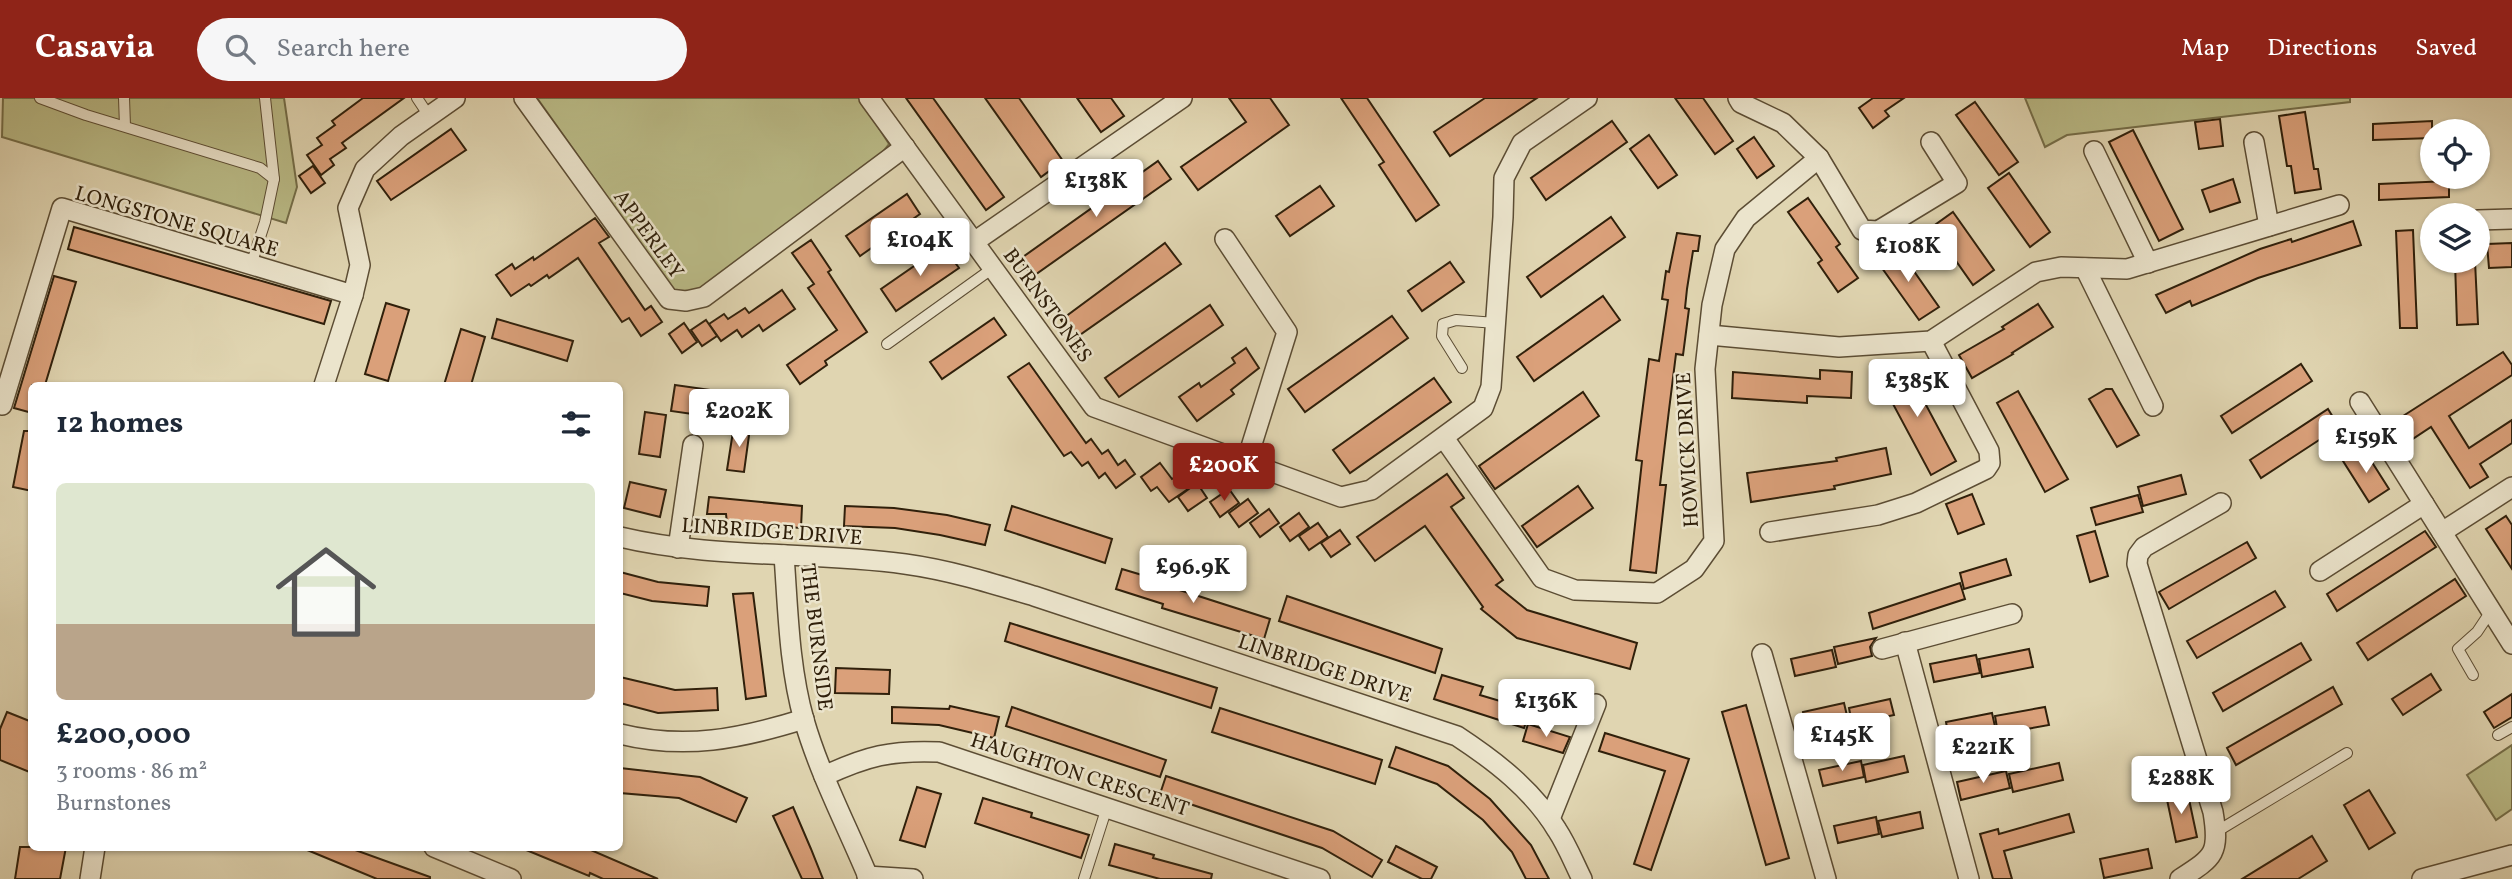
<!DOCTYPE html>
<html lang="en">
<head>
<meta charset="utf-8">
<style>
	body { margin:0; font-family:Vollkorn,serif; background:#f6f6f7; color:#1f2937; height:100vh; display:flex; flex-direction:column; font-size:26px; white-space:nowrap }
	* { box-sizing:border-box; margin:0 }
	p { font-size:23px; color:#747a83 }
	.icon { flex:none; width:38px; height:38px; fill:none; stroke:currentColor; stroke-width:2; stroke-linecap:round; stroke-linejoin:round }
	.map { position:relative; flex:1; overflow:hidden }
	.drawer { position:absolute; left:28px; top:284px; width:595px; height:469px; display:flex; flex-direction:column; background:#fff; border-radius:10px; box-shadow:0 2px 5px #0004 }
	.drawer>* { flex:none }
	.controls { position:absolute; left:2420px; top:21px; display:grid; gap:14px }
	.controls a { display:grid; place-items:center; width:70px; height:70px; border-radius:50%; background:#fff; box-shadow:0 2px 5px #0004; font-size:35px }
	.price { position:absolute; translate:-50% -60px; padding:0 16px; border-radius:7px; background:#fff; color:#222; font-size:23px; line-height:46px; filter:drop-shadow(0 2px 4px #0008) }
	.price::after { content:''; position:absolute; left:50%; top:42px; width:21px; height:16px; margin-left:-10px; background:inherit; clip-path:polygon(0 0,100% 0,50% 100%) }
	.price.active { background:#8f2418; color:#fff }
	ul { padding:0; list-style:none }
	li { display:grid; align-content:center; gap:14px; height:371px; padding:0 28px }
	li+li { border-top:2px solid #e0e1e3 }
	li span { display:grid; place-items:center; height:217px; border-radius:10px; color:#555 }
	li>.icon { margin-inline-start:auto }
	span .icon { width:126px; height:126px; fill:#fffc; stroke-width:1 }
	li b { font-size:30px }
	h2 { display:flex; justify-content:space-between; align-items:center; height:84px; padding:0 28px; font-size:30px }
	header { display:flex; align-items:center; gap:42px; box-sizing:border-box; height:98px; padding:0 35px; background:#8f2418; color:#fff }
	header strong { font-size:33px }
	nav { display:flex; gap:38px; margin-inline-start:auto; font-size:24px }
	.search { width:490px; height:63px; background:#f6f6f7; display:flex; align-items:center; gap:18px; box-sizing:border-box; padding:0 24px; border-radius:38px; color:#747a83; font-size:26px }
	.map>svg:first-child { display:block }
</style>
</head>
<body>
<header>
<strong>Casavia</strong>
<div class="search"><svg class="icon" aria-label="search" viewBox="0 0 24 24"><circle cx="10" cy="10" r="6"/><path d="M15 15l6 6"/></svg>Search here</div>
<nav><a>Map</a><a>Directions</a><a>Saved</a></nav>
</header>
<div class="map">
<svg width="2512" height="781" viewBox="0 0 2512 781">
	<rect width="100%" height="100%" fill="#e0d5b1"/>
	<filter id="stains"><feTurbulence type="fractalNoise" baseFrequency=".00286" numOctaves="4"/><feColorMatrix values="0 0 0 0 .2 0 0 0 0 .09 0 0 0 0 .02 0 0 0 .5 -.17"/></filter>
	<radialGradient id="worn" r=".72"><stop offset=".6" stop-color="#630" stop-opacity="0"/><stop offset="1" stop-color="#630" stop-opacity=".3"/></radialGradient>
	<!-- green -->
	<g fill="#babb87" stroke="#756e49" stroke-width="2">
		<path d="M3,0H284L297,89L286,125L2,39Z"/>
		<path d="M537,0H860L889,46L878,60L703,192L686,194L673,192Z"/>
		<path d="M2025,0H2350V4L2067,37L2045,49Z"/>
		<path d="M2512,647V711L2496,722L2467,677Z"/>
	</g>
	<!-- building -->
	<g fill="#daa07a" stroke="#30200b" stroke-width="2">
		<path d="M363,0H404L342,45L346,50L330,61L334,67L321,77L307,57L322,47L317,40L335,27L332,23Z"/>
		<path d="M906,0H933L1004,99L986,112Z"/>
		<path d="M985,0H1019L1063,63L1041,79Z"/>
		<path d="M1077,0H1111L1124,18L1101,34Z"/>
		<path d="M1229,0H1270L1289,27L1198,92L1181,69L1246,24Z"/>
		<path d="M1341,0H1367L1439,107L1416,123L1379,67L1384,64Z"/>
		<path d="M1485,0H1537L1450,58L1434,34Z"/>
		<path d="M1675,0H1703L1733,43L1715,56Z"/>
		<path d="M1873,0H1904L1885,13L1889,18L1873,30L1859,10Z"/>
		<path d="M1975,4L2018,64L1999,77L1956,17Z"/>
		<path d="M2305,14L2314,71H2318L2321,91L2295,95L2291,68H2287L2279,18Z"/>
		<path d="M2220,21L2223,48L2199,51L2195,24Z"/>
		<path d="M1612,23L1627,44L1546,102L1531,80Z"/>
		<path d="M2432,23V40L2373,42V26Z"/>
		<path d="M451,31L466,52L391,102L377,83Z"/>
		<path d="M2133,32L2183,131L2159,143L2109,44Z"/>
		<path d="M1649,37L1677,77L1658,90L1630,51Z"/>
		<path d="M1754,39L1774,68L1757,80L1737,51Z"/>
		<path d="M1158,63L1171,81L1032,179L1020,161Z"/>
		<path d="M313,68L325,85L311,95L299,78Z"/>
		<path d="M2009,75L2050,134L2030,149L1988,90Z"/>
		<path d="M2233,81L2240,104L2210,114L2202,92Z"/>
		<path d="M2449,83V99L2379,102V86Z"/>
		<path d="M1320,88L1334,108L1290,138L1276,118Z"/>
		<path d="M907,96L920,116L860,158L846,138Z"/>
		<path d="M1808,100L1840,146L1836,149L1858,180L1838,194L1818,165L1822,162L1788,114Z"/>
		<path d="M1953,114L1994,172L1973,187L1932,129Z"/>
		<path d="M1611,119L1625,139L1541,199L1527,179Z"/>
		<path d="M595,120L609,139L599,145L645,212L651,208L662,224L641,238L629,220L622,224L578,160L549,180L547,177L531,188L529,186L511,198L496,177L512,166L515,171L533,159L534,162Z"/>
		<path d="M2353,123L2361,147L2258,180L2192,208L2190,203L2166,215L2156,197L2260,151L2291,141L2292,144Z"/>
		<path d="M74,129L331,203L324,226L68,151Z"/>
		<path d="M2413,132L2417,230H2400L2396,133Z"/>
		<path d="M1677,135L1700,138L1698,153H1693L1687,191L1685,210L1689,211L1683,257L1676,256L1669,312L1660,387H1666L1656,475L1630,472L1642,363L1636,362L1649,261L1659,263L1668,202L1662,201L1666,173L1669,174Z"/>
		<path d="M811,142L831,172L828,174L867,234L825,263L827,267L800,286L787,267L837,232L808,190L814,186L792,155Z"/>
		<path d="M1165,145L1181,166L1074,241L1061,222Z"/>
		<path d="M2512,145V169L2489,170L2487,146Z"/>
		<path d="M943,148L959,170L896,213L881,191Z"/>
		<path d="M1897,149L1939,209L1919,222L1877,163Z"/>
		<path d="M2455,163H2475L2478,226L2457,227Z"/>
		<path d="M1450,164L1464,184L1422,213L1408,193Z"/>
		<path d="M54,178L76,184L45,287H32V315L14,310Z"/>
		<path d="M782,192L795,211L763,233L759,227L742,239L737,232L721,243L709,226L724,216L728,221L745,210L749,215Z"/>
		<path d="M1603,198L1620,222L1534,283L1517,259Z"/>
		<path d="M386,205L409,212L388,283L365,276Z"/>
		<path d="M2038,206L2053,229L2012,255L2013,256L1972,280L1959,257L2004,231L2002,229Z"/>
		<path d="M1210,207L1223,227L1119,299L1105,280Z"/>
		<path d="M1392,218L1408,240L1305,314L1288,291Z"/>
		<path d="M994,220L1006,237L942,281L930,264Z"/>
		<path d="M497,221L573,243L567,263L492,240Z"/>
		<path d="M706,222L717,238L702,248L691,232Z"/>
		<path d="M684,225L697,244L682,255L669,236Z"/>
		<path d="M461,231L485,239L471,287H444Z"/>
		<path d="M1246,250L1259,270L1231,292L1234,296L1197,323L1179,299L1199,285L1201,289L1235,265L1232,260Z"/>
		<path d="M2503,254L2512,267V277L2449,318L2469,350L2512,322V345L2480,366L2488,379L2470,390L2431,329L2402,348L2389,327Z"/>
		<path d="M1903,264L1956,363L1931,377L1878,278Z"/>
		<path d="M1029,265L1086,345L1091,341L1102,356L1108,352L1118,367L1125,362L1135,376L1116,390L1105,375L1099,380L1088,364L1082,368L1071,354L1064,358L1008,279Z"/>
		<path d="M2301,266L2312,283L2232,335L2221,318Z"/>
		<path d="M1820,272L1852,274L1851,300L1807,298V305L1732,300L1733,274L1820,281Z"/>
		<path d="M1434,280L1451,304L1350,375L1333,352Z"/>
		<path d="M675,287L732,295L728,321L671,313Z"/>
		<path d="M2106,291H2112L2139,337L2117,349L2089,301Z"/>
		<path d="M2018,293L2068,381L2045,394L1997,305Z"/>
		<path d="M1583,294L1599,318L1495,391L1479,368Z"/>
		<path d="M2328,311L2339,329L2261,380L2250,362Z"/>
		<path d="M645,314L666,317L660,359L639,356Z"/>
		<path d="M734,327L750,330L744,374L727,372Z"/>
		<path d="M24,333H32V393L13,389Z"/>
		<path d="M1886,350L1891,376L1834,388L1835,391L1751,404L1747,375L1837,363L1836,360Z"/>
		<path d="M2363,350L2389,391L2369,404L2343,363Z"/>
		<path d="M1160,365L1172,381L1178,377L1188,391L1169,404L1157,389L1151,393L1141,379Z"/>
		<path d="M1447,376L1464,400L1451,409L1503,482L1496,487L1527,512L1637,545L1630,571L1517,540L1481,511L1483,509L1425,428L1375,463L1357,439Z"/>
		<path d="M2181,377L2186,396L2143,408L2138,389Z"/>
		<path d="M630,384L666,392L660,419L624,410Z"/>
		<path d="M1197,385L1207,400L1188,413L1178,399Z"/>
		<path d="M1578,388L1593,410L1537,449L1522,428Z"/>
		<path d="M1229,391L1239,405L1220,419L1210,404Z"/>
		<path d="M1972,396L1984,426L1958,436L1946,406Z"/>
		<path d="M2138,397L2143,414L2096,427L2091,410Z"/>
		<path d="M709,399L802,408L801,430L727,425L726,416H707Z"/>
		<path d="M1248,401L1258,415L1239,429L1229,415Z"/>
		<path d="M845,408L894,410L947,417L990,427L985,447L940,437L895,430L844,428Z"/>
		<path d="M1012,408L1112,441L1105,465L1005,432Z"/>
		<path d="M1269,411L1279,425L1260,439L1250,425Z"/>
		<path d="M1299,415L1309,429L1290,443L1280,429Z"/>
		<path d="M2506,418L2512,427V471L2486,431Z"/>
		<path d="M1318,425L1328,439L1309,452L1299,438Z"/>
		<path d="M1340,432L1350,446L1331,459L1321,445Z"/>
		<path d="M2095,433L2108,478L2090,484L2077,438Z"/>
		<path d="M2425,433L2436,449L2337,513L2327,496Z"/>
		<path d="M2247,444L2256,460L2169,511L2159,494Z"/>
		<path d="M2006,461L2011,477L1964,491L1960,475Z"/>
		<path d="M1122,471L1162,483L1161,486L1270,521L1264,541L1162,510L1163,506L1116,491Z"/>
		<path d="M620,474L658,484L709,489L707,508L652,503L620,495Z"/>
		<path d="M2455,481L2466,498L2368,562L2357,545Z"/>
		<path d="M1960,485L1965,501L1873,531L1869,515Z"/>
		<path d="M2275,493L2285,509L2197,560L2187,543Z"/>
		<path d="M753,495L766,598L746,601L733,496Z"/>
		<path d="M1287,498L1442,551L1435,575L1279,523Z"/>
		<path d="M1010,525L1217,590L1211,610L1005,543Z"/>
		<path d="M1876,540L1870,549L1872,558L1838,566L1834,549Z"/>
		<path d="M2301,545L2311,562L2223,613L2213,595Z"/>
		<path d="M2029,551L2033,569L1982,579L1979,561Z"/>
		<path d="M1832,552L1836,569L1795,578L1791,561Z"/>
		<path d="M1976,557L1980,575L1934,584L1930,566Z"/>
		<path d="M836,570L890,572L889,596L835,595Z"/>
		<path d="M2431,576L2441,592L2403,617L2392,601Z"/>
		<path d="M1442,577L1483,589L1480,597L1530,612L1524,630L1434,601Z"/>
		<path d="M620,579L675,592L717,590L718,612L658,615L620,605Z"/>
		<path d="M2333,589L2342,606L2236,667L2227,650Z"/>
		<path d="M2512,596V619L2494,630L2484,614Z"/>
		<path d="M1890,601L1894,617L1852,626L1849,610Z"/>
		<path d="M1844,605L1848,622L1806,631L1803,614Z"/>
		<path d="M1746,607L1789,760L1766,767L1722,614Z"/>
		<path d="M950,608L999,619L994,640L939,627L892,625V609L949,611Z"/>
		<path d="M1012,609L1166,662L1160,679L1006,628Z"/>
		<path d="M2045,609L2049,627L1998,636L1995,618Z"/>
		<path d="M1220,610L1382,662L1375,686L1212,634Z"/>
		<path d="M7,614L32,624V675L0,662V631Z"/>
		<path d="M1992,615L1996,633L1949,641L1946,624Z"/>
		<path d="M1528,626L1570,639L1563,655L1523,643Z"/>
		<path d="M1605,635L1689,661L1651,772L1634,766L1665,673L1599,653Z"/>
		<path d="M1396,649L1448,668L1490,701L1531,747L1549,781H1526L1512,754L1483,722L1437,686L1389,669Z"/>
		<path d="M1904,658L1908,674L1866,684L1863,667Z"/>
		<path d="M1861,663L1864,679L1823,688L1819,672Z"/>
		<path d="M2059,665L2063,682L2013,694L2009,676Z"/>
		<path d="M620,670L700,679L747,700L736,724L679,700L620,695Z"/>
		<path d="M2006,673L2010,690L1961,702L1957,684Z"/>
		<path d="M1166,678L1333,733L1382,762L1372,779L1322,750L1160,696Z"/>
		<path d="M917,689L941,696L925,749L900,742Z"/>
		<path d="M2187,692L2197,739L2176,744L2166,697Z"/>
		<path d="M2369,692L2395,735L2369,751L2344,707Z"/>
		<path d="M983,700L1032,715L1031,719L1089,737L1081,760L975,725Z"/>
		<path d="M793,709L811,751L823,781H802L773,718Z"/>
		<path d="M1920,714L1923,730L1882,739L1878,723Z"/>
		<path d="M2069,716L2074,734L2004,753L2012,781H1993L1980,736L1998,731L1999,736Z"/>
		<path d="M1876,719L1879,736L1838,745L1834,728Z"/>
		<path d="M2312,738L2327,763L2298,781H2242Z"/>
		<path d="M1115,746L1154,757L1153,760L1212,776L1211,781H1160L1109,767Z"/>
		<path d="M1396,748L1437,769L1431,781H1422L1388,764Z"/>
		<path d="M20,749H66L60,781H15Z"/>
		<path d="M300,749H347L430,779V781H377Z"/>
		<path d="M519,749H584L658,781H603L590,775L589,778Z"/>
		<path d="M2148,751L2152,770L2104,780L2100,761Z"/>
	</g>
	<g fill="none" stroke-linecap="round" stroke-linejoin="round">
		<defs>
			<g id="lane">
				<path d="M40,0L86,17L260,70L274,81"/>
				<path d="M124,0L125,28"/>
				<path d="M417,0L429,18"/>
				<path d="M251,167L265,124L274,81L265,0"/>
				<path d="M887,246L993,170"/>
				<path d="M1462,270L1442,238L1443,226L1456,222L1496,225"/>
				<path d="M2473,577L2458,551L2477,534L2491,513"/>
				<path d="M2498,637L2512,629"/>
				<path d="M2216,734L2347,655"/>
				<path d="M1084,781L1107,709"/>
			</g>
			<g id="street">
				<path d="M524,0L669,201L686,203L704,199L905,49"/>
				<path d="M869,0L1094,309L1341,399L1371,392L1483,310L1491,289L1503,119L1504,80L1522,45L1587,0"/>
				<path d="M1738,0L1741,5L1783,25L1819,60L1862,132L1878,133L1957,85L1931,44"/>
				<path d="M2254,44L2269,128"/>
				<path d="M2094,53L2148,165"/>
				<path d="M2478,122L2512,121"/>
				<path d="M1225,141L1287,234L1246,365"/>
				<path d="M974,144L1182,0"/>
				<path d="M2085,170L2153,308"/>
				<path d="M1709,237L1839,249L1931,243L2036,174L2061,169L2127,171L2339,107"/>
				<path d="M324,287L353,197L360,167L348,110L365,71L401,38L455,0"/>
				<path d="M2360,304L2512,546"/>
				<path d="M2,307L62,110L353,197"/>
				<path d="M1444,340L1542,480L1575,492L1657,495L1694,471L1714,443L1705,271L1712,207L1725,151L1746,120L1819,60"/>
				<path d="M1770,434L1878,417L1916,405L1986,371L1990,365L1989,353L1931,243"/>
				<path d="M2442,434L2512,389"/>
				<path d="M620,439C713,461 810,453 905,466C949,472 991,485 1034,498L1457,638C1495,663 1533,692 1557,732C1567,747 1574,765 1582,781"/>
				<path d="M678,450L693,347"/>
				<path d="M784,457C788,512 789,569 804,622C820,677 847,728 869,781"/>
				<path d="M2320,473L2424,406"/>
				<path d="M1905,544L1969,781"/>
				<path d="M1882,551L2012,516"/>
				<path d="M1762,556L1826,781"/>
				<path d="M620,636C685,652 740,641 804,621"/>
				<path d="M824,678C867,658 891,652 939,654L1320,781"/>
				<path d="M1550,721L1596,606"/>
				<path d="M434,749L511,781"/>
				<path d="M867,778L913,781"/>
				<path d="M90,781L95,749"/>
				<path d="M2180,781C2214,759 2220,756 2213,714L2137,466L2138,457L2144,449L2221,405"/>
				<path d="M2422,781L2512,757"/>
			</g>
		</defs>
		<!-- lane casing -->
		<use href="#lane" stroke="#5c4d34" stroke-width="12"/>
		<!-- street casing -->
		<use href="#street" stroke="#5c4d34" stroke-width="22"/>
		<!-- lane -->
		<use href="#lane" stroke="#ebe4cc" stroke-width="10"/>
		<!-- street -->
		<use href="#street" stroke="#ebe4cc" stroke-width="19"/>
	</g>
	<g text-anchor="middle" stroke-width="5" stroke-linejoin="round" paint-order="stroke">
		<!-- street labels -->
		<g font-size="21" fill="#30200b" stroke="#ebe4cc">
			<text transform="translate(177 123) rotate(16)" y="7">LONGSTONE SQUARE</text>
			<text transform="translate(649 136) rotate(54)" y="7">APPERLEY</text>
			<text transform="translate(1048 207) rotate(54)" y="7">BURNSTONES</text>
			<text transform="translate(1687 352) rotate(-93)" y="7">HOWICK DRIVE</text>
			<text transform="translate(772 433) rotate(4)" y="7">LINBRIDGE DRIVE</text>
			<text transform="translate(817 539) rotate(83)" y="7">THE BURNSIDE</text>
			<text transform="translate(1325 570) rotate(18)" y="7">LINBRIDGE DRIVE</text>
			<text transform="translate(1080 676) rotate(18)" y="7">HAUGHTON CRESCENT</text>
		</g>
	</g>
	<rect width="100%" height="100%" filter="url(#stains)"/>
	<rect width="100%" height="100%" fill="url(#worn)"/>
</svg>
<div class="controls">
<a><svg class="icon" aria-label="locate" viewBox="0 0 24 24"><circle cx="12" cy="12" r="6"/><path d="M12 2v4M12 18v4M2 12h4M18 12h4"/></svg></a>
<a><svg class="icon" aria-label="layers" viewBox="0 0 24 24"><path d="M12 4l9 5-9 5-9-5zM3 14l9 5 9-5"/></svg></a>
</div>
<b class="price" style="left:1096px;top:121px">£138K</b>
<b class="price" style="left:920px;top:180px">£104K</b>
<b class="price" style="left:1908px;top:186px">£108K</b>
<b class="price" style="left:1917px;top:321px">£385K</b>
<b class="price" style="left:739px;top:351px">£202K</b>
<b class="price" style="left:2366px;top:377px">£159K</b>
<b class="price active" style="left:1224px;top:405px">£200K</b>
<b class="price" style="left:1193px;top:507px">£96.9K</b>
<b class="price" style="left:1546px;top:641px">£136K</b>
<b class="price" style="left:1842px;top:675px">£145K</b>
<b class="price" style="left:1983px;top:687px">£221K</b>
<b class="price" style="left:2181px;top:718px">£288K</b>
<section class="drawer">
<h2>12 homes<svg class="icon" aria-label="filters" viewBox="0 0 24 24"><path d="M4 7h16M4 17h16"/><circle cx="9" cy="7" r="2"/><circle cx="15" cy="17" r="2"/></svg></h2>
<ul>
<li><span style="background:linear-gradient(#dfe7d0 65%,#b9a48a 0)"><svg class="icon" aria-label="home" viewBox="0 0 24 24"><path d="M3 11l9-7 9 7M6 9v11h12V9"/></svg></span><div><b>£200,000</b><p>3 rooms · 86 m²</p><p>Burnstones</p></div></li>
</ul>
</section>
</div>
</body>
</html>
